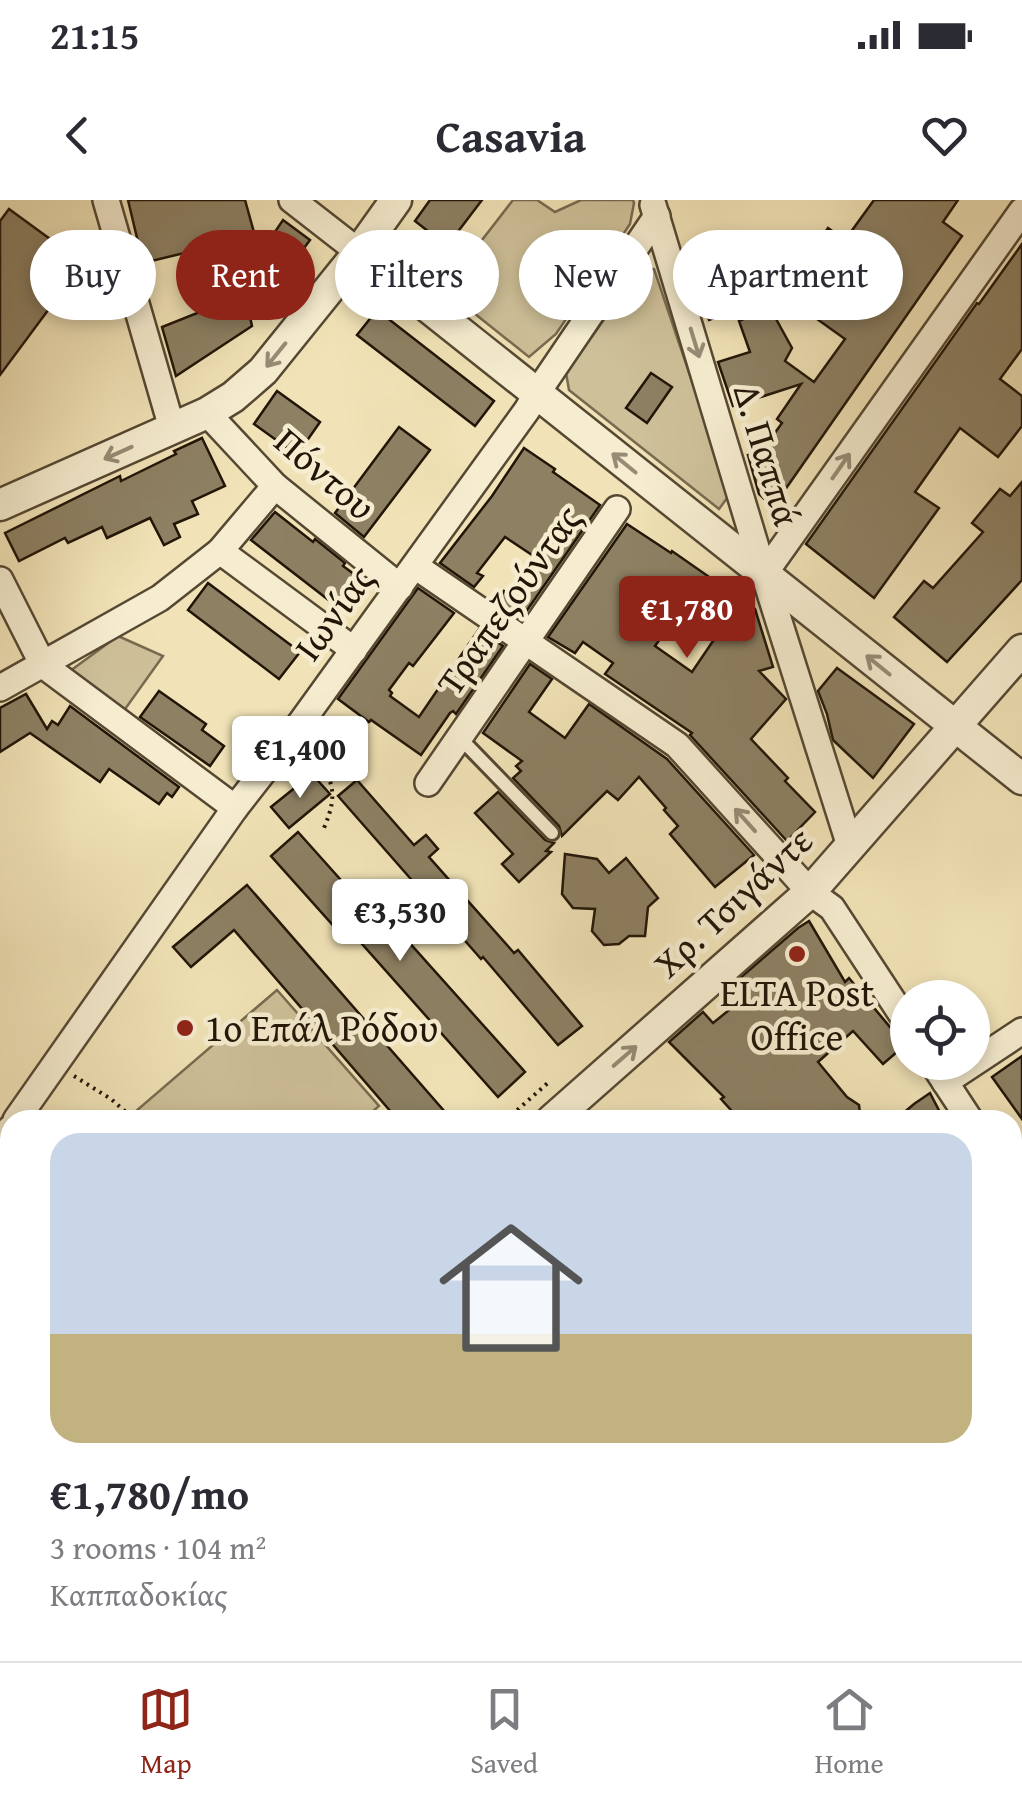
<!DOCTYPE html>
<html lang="en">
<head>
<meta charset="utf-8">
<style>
	body { margin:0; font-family:"Gentium Book Plus",serif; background:#f2f2f3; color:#2b2b33; height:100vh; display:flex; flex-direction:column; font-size:38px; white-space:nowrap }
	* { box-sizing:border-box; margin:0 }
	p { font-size:32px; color:#7c7c81 }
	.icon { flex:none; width:55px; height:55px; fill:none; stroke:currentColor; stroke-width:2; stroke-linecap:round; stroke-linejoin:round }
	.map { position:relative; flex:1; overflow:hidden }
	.sheet { position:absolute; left:0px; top:910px; width:1022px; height:552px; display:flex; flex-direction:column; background:#fff; border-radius:30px 30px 0 0; box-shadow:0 5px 15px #0003 }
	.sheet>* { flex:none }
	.banner { position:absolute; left:30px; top:30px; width:962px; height:90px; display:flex; gap:20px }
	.buttons { position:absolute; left:890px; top:780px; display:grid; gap:20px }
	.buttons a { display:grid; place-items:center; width:100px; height:100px; border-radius:50%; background:#fff; box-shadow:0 5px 15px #0003; font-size:50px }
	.price { position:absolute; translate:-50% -85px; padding:0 22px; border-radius:10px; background:#fff; color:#222; font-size:32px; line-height:65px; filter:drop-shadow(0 2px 5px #0008) }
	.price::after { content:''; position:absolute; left:50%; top:60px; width:30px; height:22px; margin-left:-15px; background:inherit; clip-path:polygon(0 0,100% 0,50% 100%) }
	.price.on { background:#8f2418; color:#fff }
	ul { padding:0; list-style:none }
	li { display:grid; align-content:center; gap:20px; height:530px; padding:0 50px }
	li span { display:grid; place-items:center; height:310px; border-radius:30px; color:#555 }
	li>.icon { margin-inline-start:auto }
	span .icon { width:180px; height:180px; fill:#fffc; stroke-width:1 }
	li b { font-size:42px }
	.tag { padding:0 35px; border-radius:45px; background:#fff; box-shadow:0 5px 15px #0003; font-size:35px; line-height:90px }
	.tag.on { background:#8f2418; color:#fff }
	.status { display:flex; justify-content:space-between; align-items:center; height:70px; padding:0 50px; background:#fff; direction:ltr }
	.status svg { height:28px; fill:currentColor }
	header { display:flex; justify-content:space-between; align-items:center; height:130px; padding:0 50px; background:#fff; font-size:45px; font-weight:700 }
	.dock { display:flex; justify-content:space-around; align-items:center; height:140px; border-top:2px solid #e1e1e2; background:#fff; font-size:28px; color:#7c7c81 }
	.dock a { display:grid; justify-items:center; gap:5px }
	.dock .on { color:#8f2418 }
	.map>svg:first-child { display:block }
</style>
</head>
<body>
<div class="status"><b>21:15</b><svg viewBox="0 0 49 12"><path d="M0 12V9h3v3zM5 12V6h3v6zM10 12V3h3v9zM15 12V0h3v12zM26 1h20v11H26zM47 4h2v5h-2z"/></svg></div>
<header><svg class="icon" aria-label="back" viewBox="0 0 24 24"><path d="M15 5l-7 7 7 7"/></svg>Casavia<svg class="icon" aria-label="heart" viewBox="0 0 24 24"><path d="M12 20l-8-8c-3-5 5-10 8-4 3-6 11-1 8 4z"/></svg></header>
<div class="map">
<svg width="1022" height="1461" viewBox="0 0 1022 1461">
	<rect width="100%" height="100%" fill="#f1e3b7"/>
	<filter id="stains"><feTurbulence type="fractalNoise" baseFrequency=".002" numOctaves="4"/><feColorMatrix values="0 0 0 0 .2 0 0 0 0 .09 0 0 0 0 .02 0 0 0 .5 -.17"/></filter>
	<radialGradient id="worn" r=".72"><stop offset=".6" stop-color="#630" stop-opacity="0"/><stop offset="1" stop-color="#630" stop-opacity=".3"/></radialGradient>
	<!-- green -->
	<g fill="#cec099" stroke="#786a50" stroke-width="2.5">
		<path d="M513,0H537L555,12L581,0H633L634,3L630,24L556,134L529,157L444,89Z"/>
		<path d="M654,69L730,294L719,309L569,190L566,173L639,70Z"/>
		<path d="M118,436L163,456L123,512L70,471Z"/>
		<path d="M277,790L379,906L363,920H144L136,911Z"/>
	</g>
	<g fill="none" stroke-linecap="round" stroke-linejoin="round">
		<!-- stream -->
		<g stroke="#73674d" stroke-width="8">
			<path d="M0,1290L10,1300"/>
			<path d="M133,1452L141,1461"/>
		</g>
	</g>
	<!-- building -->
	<g fill="#8d8063" stroke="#211507" stroke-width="2.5" fill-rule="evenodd">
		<path d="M128,0H245L260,54L283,20L310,40L281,79L253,93L234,41L143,63Z"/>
		<path d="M430,0H482L447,46L415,21Z"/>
		<path d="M874,0H958L943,22L962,36L773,307L759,294L748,255L762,251L782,223L777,219L801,184L733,206L718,162L750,152L739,121L770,108L792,148L785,161L814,182L845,139L810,114L836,78L808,58L828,28L845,40Z"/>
		<path d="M9,9L83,63L0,175V21Z"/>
		<path d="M1022,44V149L1000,179L1022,196V226L998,257L960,228L915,292L939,308L874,398L806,344L977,103L979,104Z"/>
		<path d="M708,51L717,80L734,76L745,108L709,120L689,58Z"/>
		<path d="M245,94L252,126L176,176L162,127Z"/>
		<path d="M377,110L494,201L475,226L357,135Z"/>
		<path d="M651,173L672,187L647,223L626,208Z"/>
		<path d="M277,191L320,222L297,255L254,224Z"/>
		<path d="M399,227L430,250L364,337L335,313Z"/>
		<path d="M202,238L225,286L192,301L198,314L174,324L180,337L164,345L150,318L107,338L102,327L68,343L65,338L19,361L5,333L120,276L121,281L176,254L174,251Z"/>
		<path d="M524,248L555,269L553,272L600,305L521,419L497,402L504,391L509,394L535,357L505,337L477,373L483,376L474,387L440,363L492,296Z"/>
		<path d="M1022,282V380L947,462L894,417L924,381L933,388L983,332L972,323L1000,289L1010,296Z"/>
		<path d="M275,312L313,342L315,339L345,363L343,366L358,377L335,405L251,340Z"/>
		<path d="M627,324L671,353L672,351L755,409L773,467L759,471L786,499L751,539L788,578L785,581L815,612L787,641L690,535L692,533L605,474L613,463L583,442L575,453L548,437ZM677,415L713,441L692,472L655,446Z"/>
		<path d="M208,383L300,452L279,479L188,410Z"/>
		<path d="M418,388L454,413L413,466L409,463L389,490L392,493L390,496L419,517L479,429L503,446L456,514L453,511L450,513L421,555L371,520L369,522L338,499Z"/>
		<path d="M530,464L552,479L529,512L565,538L589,504L667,559L754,655L715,687L670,634L678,626L664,610L666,608L639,577L618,600L607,591L562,636L559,626L513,578L521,571L516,566L522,561L483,533Z"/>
		<path d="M837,468L914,524L873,578L833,540L827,514L818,491Z"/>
		<path d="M159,491L206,524L202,530L224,546L210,566L140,517Z"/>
		<path d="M26,494L47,529L52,521L58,525L70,506L179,587L172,597L167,593L159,604L109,569L100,582L30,533L0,552V508Z"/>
		<path d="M312,574L330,594L289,628L271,607Z"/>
		<path d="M357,580L414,645L426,635L438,649L429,657L514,753L518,750L582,826L558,845L483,757L481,759L338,596Z"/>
		<path d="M498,592L545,640L554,643L546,651L551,652L519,682L502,664L513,654L475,613Z"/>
		<path d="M298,632L374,717L381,711L525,872L498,897L346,726L339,732L271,656Z"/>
		<path d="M565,654L597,659L609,673L626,658L658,698L648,707L645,736H629L619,744L604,745L592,731L595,709L573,708L562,694Z"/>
		<path d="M247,685L452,920H398L234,730L191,767L173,747Z"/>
		<path d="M809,721L845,782L849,778L905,845L883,864L853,831L818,862L847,897L859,905L860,913L857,920H740L721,899L724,897L669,842L703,812L713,823L749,794L739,779L798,728Z"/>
		<path d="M1022,856V919L992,877Z"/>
		<path d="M930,893L944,920H895L914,904Z"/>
	</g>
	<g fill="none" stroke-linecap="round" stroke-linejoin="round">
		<defs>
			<g id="service">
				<path d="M459,537L552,633"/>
				<path d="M1012,1415L1022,1418"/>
				<path d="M929,1452L956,1461"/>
				<path d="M784,1461L790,1452"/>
			</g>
			<g id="minor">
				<path d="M106,0L172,228"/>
				<path d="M292,0L359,52"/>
				<path d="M653,5L764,374L850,646"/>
				<path d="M207,213L275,286L400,387"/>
				<path d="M220,351L354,450"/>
				<path d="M421,370L677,545L810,692L832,708L908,824"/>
				<path d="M764,374L1022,11"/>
				<path d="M0,380L43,465L235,608"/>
				<path d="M0,488L160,398L220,351L275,286"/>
				<path d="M428,583L617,309"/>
				<path d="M932,862L970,920"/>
				<path d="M945,882L1022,831"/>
				<path d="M16,920L235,608L289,539L527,210L537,193L657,16"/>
				<path d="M0,943L10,929"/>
				<path d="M1012,987L1022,1001"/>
			</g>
			<g id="tertiary">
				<path d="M359,52L1022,579"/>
				<path d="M0,305L207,213L233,197L263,171L359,52L396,0"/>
				<path d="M552,920L810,692L1022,450"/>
				<path d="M220,1452L225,1461"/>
				<path d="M268,1452L272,1461"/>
				<path d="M576,1452L600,1461"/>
			</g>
			<g id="secondary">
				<path d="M0,1191L10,1198"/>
				<path d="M0,1401L10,1399"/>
			</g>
		</defs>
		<!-- service casing -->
		<use href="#service" stroke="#554833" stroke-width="18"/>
		<!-- minor casing -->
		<use href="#minor" stroke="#554833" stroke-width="30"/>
		<!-- tertiary casing -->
		<use href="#tertiary" stroke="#554833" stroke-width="35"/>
		<!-- secondary casing -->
		<use href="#secondary" stroke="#211507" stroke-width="40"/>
		<!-- path -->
		<g stroke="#211507" stroke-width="4" stroke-dasharray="2.5 5" stroke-linecap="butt">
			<path d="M314,548C331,582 340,590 324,628"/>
			<path d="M74,876L111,899L135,920"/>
			<path d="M506,920L550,881"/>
			<path d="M0,1119L10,1110"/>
			<path d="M0,1152L10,1159"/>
			<path d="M0,1224L10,1243"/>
			<path d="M7,1356L10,1353"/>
			<path d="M527,1452L551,1461"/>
		</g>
		<!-- service -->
		<use href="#service" stroke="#f6edd0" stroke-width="12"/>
		<!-- minor -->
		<use href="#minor" stroke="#f6edd0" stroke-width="25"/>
		<!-- tertiary -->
		<use href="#tertiary" stroke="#f6edd0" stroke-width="30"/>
		<!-- secondary -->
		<use href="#secondary" stroke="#f6edd0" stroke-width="35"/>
	</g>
	<!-- one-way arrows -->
	<defs><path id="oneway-shaft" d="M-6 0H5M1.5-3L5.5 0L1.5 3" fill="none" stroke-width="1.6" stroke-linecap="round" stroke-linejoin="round" transform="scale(2.5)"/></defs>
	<g stroke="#968c76">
		<use href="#oneway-shaft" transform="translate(695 143) rotate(73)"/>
		<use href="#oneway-shaft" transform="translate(276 155) rotate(129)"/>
		<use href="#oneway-shaft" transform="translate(118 253) rotate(156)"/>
		<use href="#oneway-shaft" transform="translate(624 263) rotate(-141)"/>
		<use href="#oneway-shaft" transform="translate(841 266) rotate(-55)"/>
		<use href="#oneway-shaft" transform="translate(878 465) rotate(-141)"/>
		<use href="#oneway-shaft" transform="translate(745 620) rotate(-132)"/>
		<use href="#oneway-shaft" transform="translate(625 856) rotate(-41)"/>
	</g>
	<!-- markers -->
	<g fill="#8f2418" stroke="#f6edd0" stroke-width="4">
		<circle cx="797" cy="754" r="10"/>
		<circle cx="185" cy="828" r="10"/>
	</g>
	<g text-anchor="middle" stroke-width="9" stroke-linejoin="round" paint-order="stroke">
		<!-- street labels -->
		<g font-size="38" fill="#211507" stroke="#f6edd0">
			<text transform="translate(767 255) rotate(73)" y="13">Δ. Παππά</text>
			<text transform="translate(325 274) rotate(41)" y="13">Πόντου</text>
			<text transform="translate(509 400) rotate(-55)" y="13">Τραπεζούντας</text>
			<text transform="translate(334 413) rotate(-54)" y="13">Ιωνίας</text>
			<text transform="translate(733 702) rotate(-43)" y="13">Χρ. Τσιγάντε</text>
		</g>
		<!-- poi labels -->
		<g font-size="38" fill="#211507" stroke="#f6edd0">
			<text x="797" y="806">ELTA Post<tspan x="797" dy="44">Office</tspan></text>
			<text x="205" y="841" text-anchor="start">1ο Επάλ Ρόδου</text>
		</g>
	</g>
	<rect width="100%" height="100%" filter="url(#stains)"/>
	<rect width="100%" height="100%" fill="url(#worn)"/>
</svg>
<div class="buttons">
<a><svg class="icon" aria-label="locate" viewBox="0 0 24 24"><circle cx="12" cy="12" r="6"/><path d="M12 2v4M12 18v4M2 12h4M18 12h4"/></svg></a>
</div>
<b class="price on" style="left:687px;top:461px">€1,780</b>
<b class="price" style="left:300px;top:601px">€1,400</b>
<b class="price" style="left:400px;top:764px">€3,530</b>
<div class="banner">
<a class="tag">Buy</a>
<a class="tag on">Rent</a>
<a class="tag">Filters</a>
<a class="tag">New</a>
<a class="tag">Apartment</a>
</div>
<section class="sheet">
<ul>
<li><span style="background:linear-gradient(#c9d6e8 65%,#c2b280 0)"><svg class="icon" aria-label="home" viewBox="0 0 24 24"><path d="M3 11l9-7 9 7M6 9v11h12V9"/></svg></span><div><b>€1,780/mo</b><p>3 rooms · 104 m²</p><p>Καππαδοκίας</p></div></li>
</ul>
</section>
</div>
<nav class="dock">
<a class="on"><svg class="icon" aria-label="map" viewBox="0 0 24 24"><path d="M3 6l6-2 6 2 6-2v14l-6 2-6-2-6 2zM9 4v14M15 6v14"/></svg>Map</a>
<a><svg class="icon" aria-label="saved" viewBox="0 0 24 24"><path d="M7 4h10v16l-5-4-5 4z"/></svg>Saved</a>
<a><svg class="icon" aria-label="home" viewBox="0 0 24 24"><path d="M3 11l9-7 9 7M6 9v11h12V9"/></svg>Home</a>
</nav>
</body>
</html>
